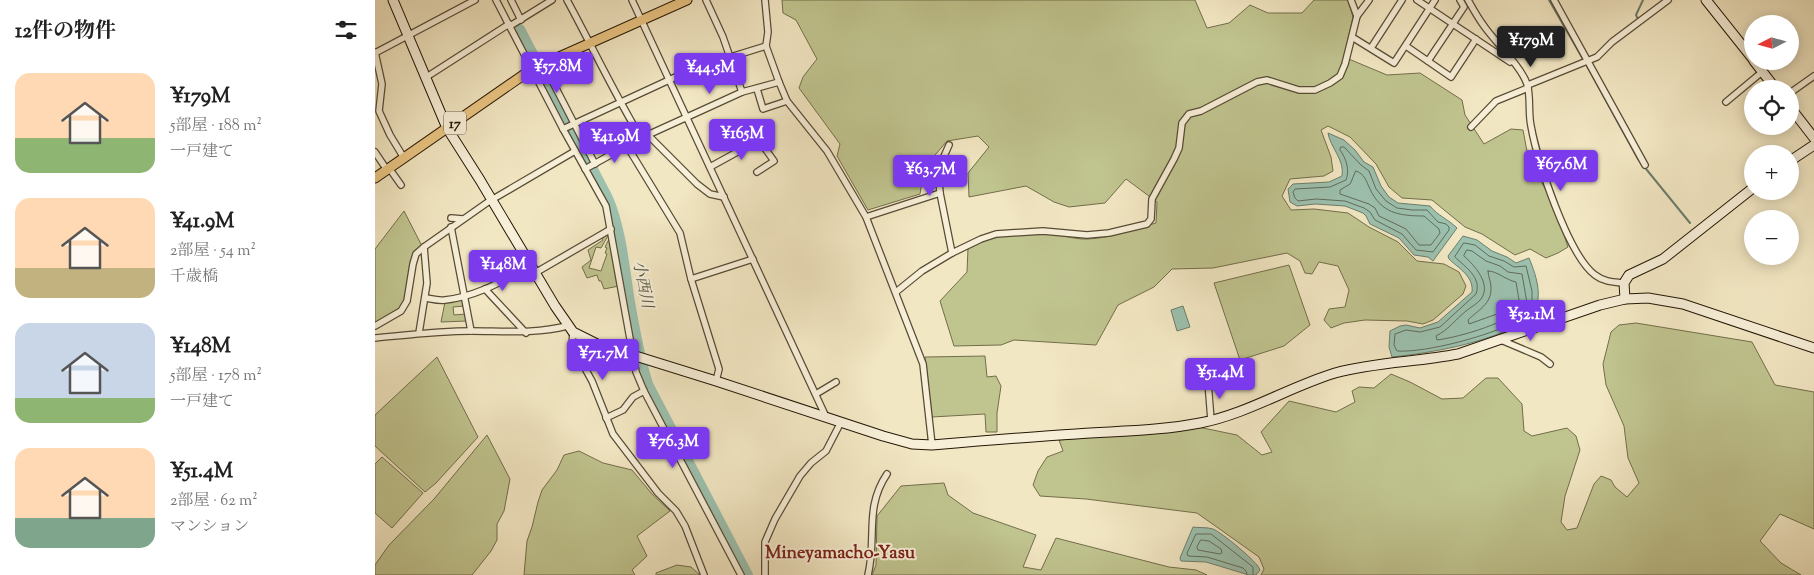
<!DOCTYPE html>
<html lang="ja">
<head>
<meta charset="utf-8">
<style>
	body { margin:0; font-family:"Sorts Mill Goudy","Noto Serif JP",serif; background:#f2f2f2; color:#222; height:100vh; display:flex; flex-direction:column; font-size:19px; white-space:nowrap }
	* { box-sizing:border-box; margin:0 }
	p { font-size:16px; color:#767676 }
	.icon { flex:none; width:28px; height:28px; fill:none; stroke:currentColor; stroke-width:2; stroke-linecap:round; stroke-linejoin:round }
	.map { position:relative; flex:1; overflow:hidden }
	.panel { display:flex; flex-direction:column; background:#fff; width:375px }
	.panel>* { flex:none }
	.needle { width:32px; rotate:264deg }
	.tools { position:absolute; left:1369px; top:15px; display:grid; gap:10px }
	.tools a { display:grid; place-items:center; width:55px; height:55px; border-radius:50%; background:#fff; box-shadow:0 2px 12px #0003; font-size:25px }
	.price { position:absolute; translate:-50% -42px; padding:0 11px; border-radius:5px; background:#7c3aed; color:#fff; font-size:16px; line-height:32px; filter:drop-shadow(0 1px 2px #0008) }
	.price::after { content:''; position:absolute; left:50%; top:30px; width:15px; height:11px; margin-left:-8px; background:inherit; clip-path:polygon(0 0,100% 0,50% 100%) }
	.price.active { background:#222; color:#fff }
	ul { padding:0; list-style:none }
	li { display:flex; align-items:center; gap:15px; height:125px; padding:0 15px }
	li span { display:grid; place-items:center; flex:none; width:140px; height:100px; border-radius:15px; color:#555 }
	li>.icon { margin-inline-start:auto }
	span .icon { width:60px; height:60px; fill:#fffc; stroke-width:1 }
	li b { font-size:21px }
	h2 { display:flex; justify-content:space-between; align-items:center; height:60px; padding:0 15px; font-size:21px }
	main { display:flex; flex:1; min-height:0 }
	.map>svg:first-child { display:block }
</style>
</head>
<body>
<main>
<section class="panel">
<h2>12件の物件<svg class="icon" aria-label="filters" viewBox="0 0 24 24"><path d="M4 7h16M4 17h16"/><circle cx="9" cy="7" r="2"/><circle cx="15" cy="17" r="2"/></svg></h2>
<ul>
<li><span style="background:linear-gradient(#ffd9b3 65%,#8fb573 0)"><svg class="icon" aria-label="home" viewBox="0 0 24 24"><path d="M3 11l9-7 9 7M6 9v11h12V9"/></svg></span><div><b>¥179M</b><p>5部屋 · 188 m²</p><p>一戸建て</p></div></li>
<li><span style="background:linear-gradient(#ffd9b3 70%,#c2b280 0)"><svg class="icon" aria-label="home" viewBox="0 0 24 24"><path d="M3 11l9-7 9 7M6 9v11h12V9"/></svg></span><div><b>¥41.9M</b><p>2部屋 · 54 m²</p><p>千歳橋</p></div></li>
<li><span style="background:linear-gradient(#c9d6e8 75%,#8fb573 0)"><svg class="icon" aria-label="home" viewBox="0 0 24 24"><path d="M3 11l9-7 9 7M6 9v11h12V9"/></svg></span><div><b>¥148M</b><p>5部屋 · 178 m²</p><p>一戸建て</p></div></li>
<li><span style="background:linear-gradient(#ffd9b3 70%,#7fa58c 0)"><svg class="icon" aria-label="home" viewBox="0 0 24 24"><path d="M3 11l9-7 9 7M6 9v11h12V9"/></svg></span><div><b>¥51.4M</b><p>2部屋 · 62 m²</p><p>マンション</p></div></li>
</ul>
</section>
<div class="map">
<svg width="1439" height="575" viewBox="0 0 1439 575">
	<rect width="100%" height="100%" fill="#f2e7c3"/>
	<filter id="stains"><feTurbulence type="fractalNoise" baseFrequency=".004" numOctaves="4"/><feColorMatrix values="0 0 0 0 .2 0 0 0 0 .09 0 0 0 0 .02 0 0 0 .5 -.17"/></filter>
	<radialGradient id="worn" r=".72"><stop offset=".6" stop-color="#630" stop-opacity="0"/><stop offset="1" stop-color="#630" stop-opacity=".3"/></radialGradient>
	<!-- green -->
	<g fill="#c0c48f" stroke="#726e4a">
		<path d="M407,0H820L832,28L854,23L875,5L893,13H927L939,0H973L978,17L969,57L1012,75L1045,73L1087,100L1090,115L1109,144L1136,129L1148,130L1154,162L1162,163L1166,181L1179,206L1193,247L1183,253L1171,258L1155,249L1140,255L1107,234L1090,227L1057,200L1027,198L1014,187L1001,164L975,137L953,126L946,130L956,157L958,171L949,176L915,179L907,196L916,210L939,209L973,213L994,227L1023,242L1042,261L1069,264L1084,272L1091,286L1088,294L1058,320L1048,324L1032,321L990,320L969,323L956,328L949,320L954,309L970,307L974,290L963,266L944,262L937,274L930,273L925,261L912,253L838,268L797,269L779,287L743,305L721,345L639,340L626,345L579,346L565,301L592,272L593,248C616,236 642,232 668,233C683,233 698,240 713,239C736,238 759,229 781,223L782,202L751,179L730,203L694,207L679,202L651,186L594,197L593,173L614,147L603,136L572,141L549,168L545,194L493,210L462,156L465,144L424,88L428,77L442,59L421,20L408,13Z"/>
		<path d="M29,211L47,246L39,253L30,300L25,310L0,324V249Z"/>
		<path d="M234,234L226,248L221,247L214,268L226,271L232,254L230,253L232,248L230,247L235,237L244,286L229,289L226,281H224L222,275L212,278L207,267L216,260L213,250L228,240L227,238Z"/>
		<path d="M914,265L935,325L909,346L865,360L839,283Z"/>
		<path d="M89,300L90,306L78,307L79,315L91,314L92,321L66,322L70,302Z"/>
		<path d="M1261,323L1377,342L1400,385L1439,392V529L1405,514L1385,541L1406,563L1426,575H886L889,569L884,557L822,513L711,499L665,496L658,485L663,471L672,457L688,451L684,440L823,427L862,435L887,455L897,452L886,432L914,401L961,412L980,402L977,391L984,387L999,388L1016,374L1035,382L1067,399L1088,398L1111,378H1123L1147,404L1149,431L1157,436L1192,428L1201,436L1205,450L1190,496L1186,522L1192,530L1202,528L1219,484L1226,476L1236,480L1240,487L1252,497L1264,483L1253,458L1249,426L1231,385L1228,364L1236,332L1244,325Z"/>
		<path d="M610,356L612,377L621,376L626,386L622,413V432H611L610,414L557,417L550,357Z"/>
		<path d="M62,357L103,437L61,483L50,492L0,446V415Z"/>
		<path d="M112,435L135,479L129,511L122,524V540L116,551L97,575H0V565L14,545L59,499Z"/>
		<path d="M204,451L228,463L257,470L277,494L295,511L262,536L272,556L257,570L260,575H149L152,541L157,527L163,502L167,490L182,470L189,455Z"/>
		<path d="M7,457L48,493L17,528L0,513V464Z"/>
		<path d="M569,483L573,495L598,513L661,535L648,567L666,570L681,538L794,567L821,570L832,575H497L501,565L502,516L526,486Z"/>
		<path d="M302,565L316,567L325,575H281V573Z"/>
	</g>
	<!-- water -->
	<g fill="#9cc1af" stroke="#6c7d6b">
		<path d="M953,133L969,140L980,150L989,162L998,167L1006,186L1014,197L1023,203L1055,206C1063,216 1073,219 1082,228L1058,261L1053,257L1039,255L1024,238L995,224L991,216L988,213L970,206L940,204L922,206L915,202L913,189L918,184L954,182L967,176C970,160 955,147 953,133Z"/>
		<path d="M1088,236L1102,240L1117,251L1132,257L1141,263L1154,258C1162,277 1171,305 1152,318V320L1145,325C1104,344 1062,352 1017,357L1014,347L1015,331L1025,326L1031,325L1045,328L1063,322L1097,292C1099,276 1083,268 1074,259L1073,256Z"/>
		<path d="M808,306L815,327L802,331L796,310Z"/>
		<path d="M818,527C824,528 832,527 838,529C846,532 883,562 885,570L881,575H874L831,562L806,561L805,558Z"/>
	</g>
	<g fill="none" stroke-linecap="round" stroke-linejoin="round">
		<!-- shore -->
		<g stroke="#606c5a" stroke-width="1">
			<path d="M966,147H969L986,165L994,171L1001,189L1011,201L1022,208L1037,210H1052L1063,222L1071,224L1074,227V230L1058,252L1041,250L1027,234L1000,220L995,212L989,208L970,201L941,199L923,201L920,198L918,192L920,189L955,187L971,180C975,170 971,158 965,150Z"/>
			<path d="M981,171C990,174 991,181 995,189C1006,213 1024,216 1049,216L1064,229L1065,233L1056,245H1044L1031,229L1004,216L1000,208L994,204L965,194V190L975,184Z"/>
			<path d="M1089,243L1100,245L1114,256L1129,261L1139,267L1151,266L1157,291V306C1154,311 1149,317 1144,320C1118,335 1051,353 1022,351L1019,345L1020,334L1031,330L1045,332L1065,327L1101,294C1107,277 1090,267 1080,257Z"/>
			<path d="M1092,250L1097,251L1111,261L1125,266L1133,272L1147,274L1152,303C1138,322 1085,337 1062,340L1061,336C1073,330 1080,320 1091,311C1096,307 1102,304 1106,299C1117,284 1099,265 1089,256Z"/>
			<path d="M1113,271C1122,271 1131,280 1141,282L1144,300L1136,309L1094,324L1093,320C1103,310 1117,304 1116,287C1116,282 1113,276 1113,271Z"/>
			<path d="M826,540L834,541L846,549L847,553L845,554L823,550L822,547Z"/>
			<path d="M872,575L871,571L868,568L832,557L813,556L812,553L821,534H836L878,567V575"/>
		</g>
		<!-- stream -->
		<g stroke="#6c7d6b" stroke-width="2">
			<path d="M1174,0L1212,66L1263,159L1315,223"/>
			<path d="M1263,19L1261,15L1268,0"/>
		</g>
		<!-- river -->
		<path stroke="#9cc1af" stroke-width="10" d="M145,29L233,198C246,229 249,263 254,296C259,326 264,355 273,384L373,575"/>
		<defs>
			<g id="street">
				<path d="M121,0L188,129L231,206L261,372L269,391L366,575"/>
				<path d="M136,0L146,20"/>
				<path d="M192,0C217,46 239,93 266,138"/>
				<path d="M257,0L451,417"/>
				<path d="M331,0L348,37L367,92"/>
				<path d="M390,0L393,32L391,46L404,82L412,101L452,151L491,217L548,364L557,445"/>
				<path d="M976,0L982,16"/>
				<path d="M1042,0L1135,62"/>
				<path d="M1093,0C1098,9 1103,18 1109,26C1120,42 1146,66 1152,84C1156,95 1153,113 1156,126C1162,160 1193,255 1220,275C1229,282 1239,282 1249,283"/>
				<path d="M1179,0L1270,165"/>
				<path d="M135,26L177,0"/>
				<path d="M977,37L1019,63L1060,0"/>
				<path d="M1031,46L1076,77L1101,39"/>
				<path d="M996,48L1027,0"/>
				<path d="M0,52L7,84L4,111L15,135L29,158"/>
				<path d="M0,53L100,0"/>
				<path d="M1053,61L1089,7L1085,0"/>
				<path d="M168,63L220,164"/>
				<path d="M50,78L134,24"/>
				<path d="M1153,85L1222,57L1237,42L1293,0"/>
				<path d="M382,89L388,109L412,101"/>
				<path d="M1415,93L1439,76"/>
				<path d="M1351,102L1387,72"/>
				<path d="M1096,127L1121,101L1153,88"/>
				<path d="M188,129L320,68L391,46"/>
				<path d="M273,135L322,184L335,194L349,197"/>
				<path d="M574,145L563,170L565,193L577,253"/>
				<path d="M252,146L305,233L316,279L344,369L341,381"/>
				<path d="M0,152L12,170"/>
				<path d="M335,167L384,140L399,161L382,172"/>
				<path d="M14,168L26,185"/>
				<path d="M210,169L266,138L332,108L367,92L404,82"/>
				<path d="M491,217L565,193"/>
				<path d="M76,218L88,219"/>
				<path d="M76,227L96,331"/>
				<path d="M160,273L236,229"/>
				<path d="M316,279L378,259"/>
				<path d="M110,289L151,333"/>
				<path d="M521,292L547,271L577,253L606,239L621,234L668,231L712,235L734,233L772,224L776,219L777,199L799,159L804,148L807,123L814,114L826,111L882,82L892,80L924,90H940L955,83L965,76L970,64L982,16L994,0"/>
				<path d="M51,298C57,299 64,301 70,300C101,297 129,280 156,266"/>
				<path d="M0,326L26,311L32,301L38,264L41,254L49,247"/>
				<path d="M198,332L197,345L217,381L238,434L283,493L301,511L310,526L329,575"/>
				<path d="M44,333L52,283L49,247L113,202L200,151"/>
				<path d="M0,338C32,335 64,331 96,331C129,331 160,334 192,326"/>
				<path d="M1126,340L1166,357L1175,364"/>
				<path d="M833,382L836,420"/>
				<path d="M441,394L461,382"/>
				<path d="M231,418L248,410L258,397L269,391"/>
				<path d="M390,575V542L400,519L425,476L436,463L451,451L466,422"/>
				<path d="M493,575C502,538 489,508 512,474"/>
			</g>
			<g id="secondary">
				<path d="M18,0L72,128L105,180L180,306L198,332L222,344L341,381L508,436L537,444L557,445C605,441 653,437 701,434C742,431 784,431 825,423C872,414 914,387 960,373C1000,362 1042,362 1083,354L1225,305L1250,299L1273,298L1308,304L1439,348"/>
				<path d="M1331,0L1378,59"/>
				<path d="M1379,61L1401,89"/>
				<path d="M1415,107L1439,138"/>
				<path d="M1415,161L1439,145"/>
				<path d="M1250,299L1249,283L1254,275L1288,259L1378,188"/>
			</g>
			<path id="primary" d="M0,178L157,69L312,0"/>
		</defs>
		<!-- street casing -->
		<use href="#street" stroke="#584b35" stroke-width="8"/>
		<!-- secondary casing -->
		<use href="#secondary" stroke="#241706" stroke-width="11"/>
		<!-- primary casing -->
		<use href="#primary" stroke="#241706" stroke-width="11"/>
		<!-- street -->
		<use href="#street" stroke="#f7efd8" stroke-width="5.5"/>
		<!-- secondary -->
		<use href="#secondary" stroke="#f7efd8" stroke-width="9"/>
		<!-- primary -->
		<use href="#primary" stroke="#e9c482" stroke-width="9"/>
	</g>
	<g text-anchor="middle" stroke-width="4" stroke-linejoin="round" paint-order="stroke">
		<!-- shield labels -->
		<rect fill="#f7efd8" stroke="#635845" stroke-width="1" x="69" y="111.5" width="22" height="23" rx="4"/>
		<g font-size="14" font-weight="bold" fill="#241706">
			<text x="80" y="128">17</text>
		</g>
		<!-- water labels -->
		<g font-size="16" font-style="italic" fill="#4e5241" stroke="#f7efd8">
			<text transform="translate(269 284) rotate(79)" y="6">小西川</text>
		</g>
		<!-- quarter labels -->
		<g font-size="18" font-weight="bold" fill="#7a1f14" stroke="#f7efd8">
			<text x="465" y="558">Mineyamacho-Yasu</text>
		</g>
	</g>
	<rect width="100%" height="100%" filter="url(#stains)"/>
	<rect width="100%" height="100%" fill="url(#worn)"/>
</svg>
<div class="tools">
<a><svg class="needle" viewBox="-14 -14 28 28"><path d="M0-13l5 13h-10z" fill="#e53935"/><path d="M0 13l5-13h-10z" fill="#767676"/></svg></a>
<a><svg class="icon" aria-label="locate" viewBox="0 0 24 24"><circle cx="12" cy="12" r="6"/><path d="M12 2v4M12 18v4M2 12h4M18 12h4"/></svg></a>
<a>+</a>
<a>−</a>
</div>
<b class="price active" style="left:1156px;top:68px">¥179M</b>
<b class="price" style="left:182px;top:94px">¥57.8M</b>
<b class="price" style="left:335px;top:95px">¥44.5M</b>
<b class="price" style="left:367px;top:161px">¥165M</b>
<b class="price" style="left:240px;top:164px">¥41.9M</b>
<b class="price" style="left:1186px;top:192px">¥67.6M</b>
<b class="price" style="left:555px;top:197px">¥63.7M</b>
<b class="price" style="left:128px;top:292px">¥148M</b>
<b class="price" style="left:1156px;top:342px">¥52.1M</b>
<b class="price" style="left:228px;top:381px">¥71.7M</b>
<b class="price" style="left:845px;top:400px">¥51.4M</b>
<b class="price" style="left:298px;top:469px">¥76.3M</b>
</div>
</main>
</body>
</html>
